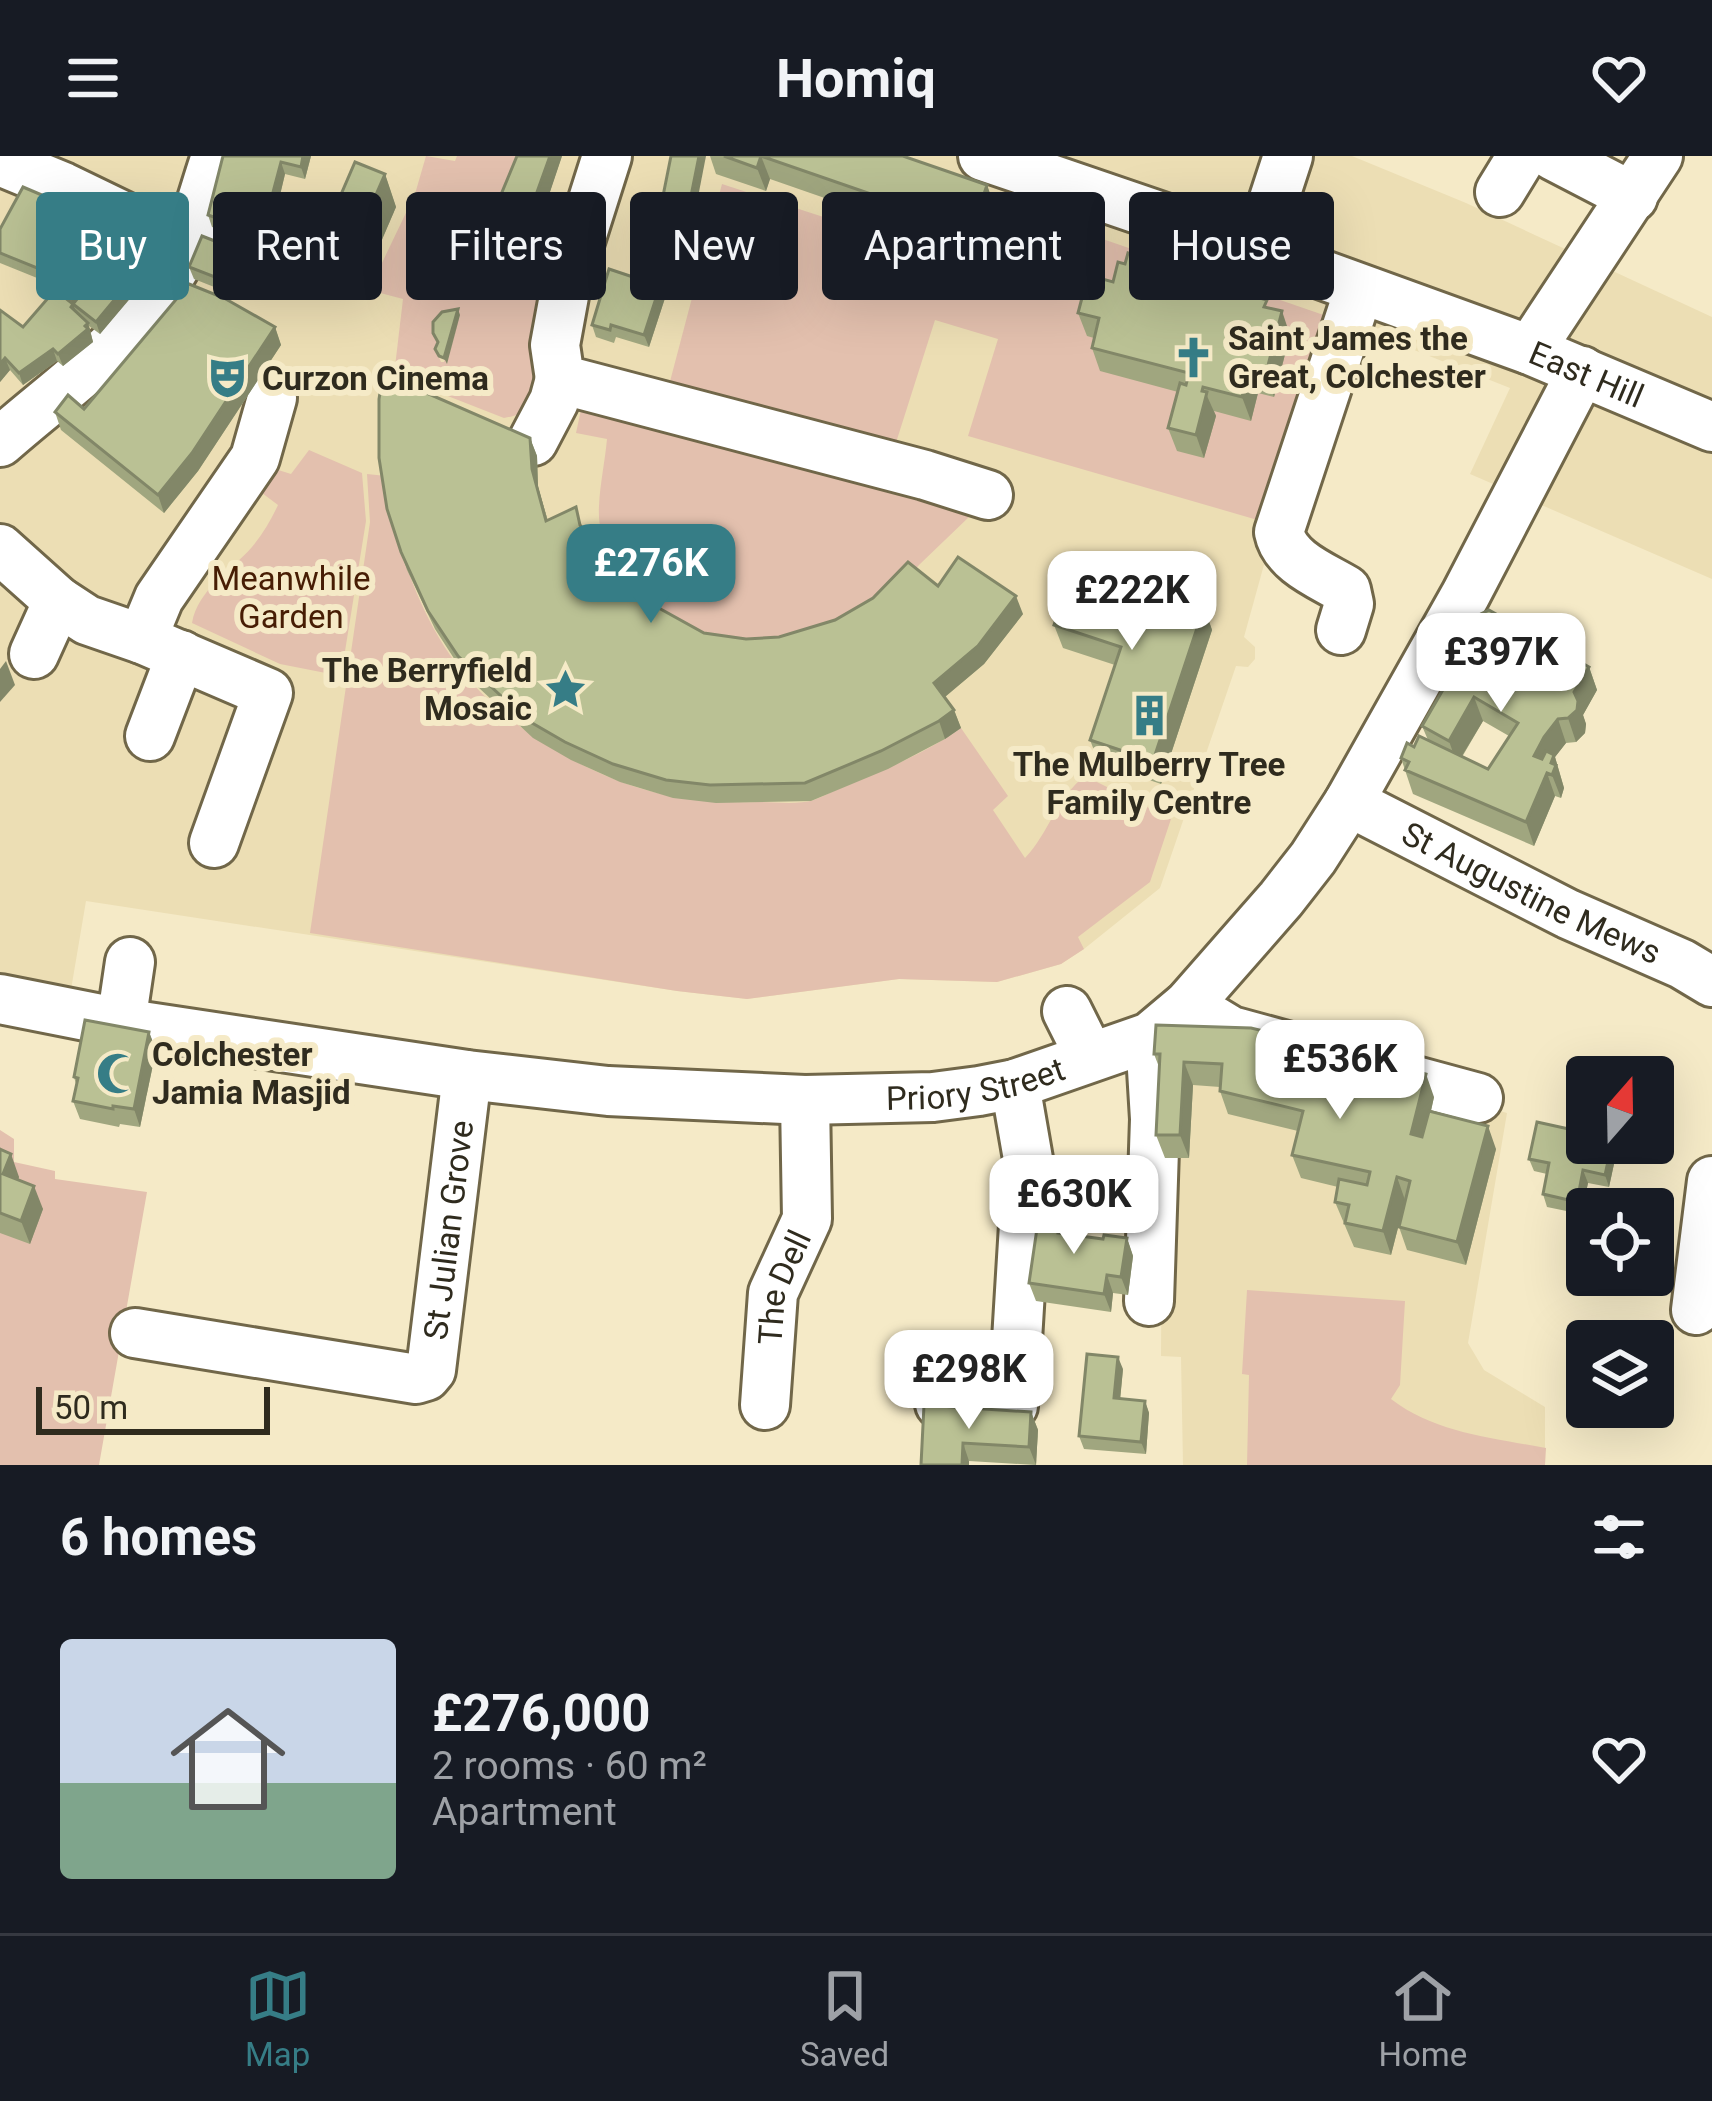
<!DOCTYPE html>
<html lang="en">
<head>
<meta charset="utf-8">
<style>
	body { margin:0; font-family:Roboto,sans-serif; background:#242831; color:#f1f3f6; height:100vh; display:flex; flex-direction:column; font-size:45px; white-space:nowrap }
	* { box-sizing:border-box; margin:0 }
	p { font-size:39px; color:#9ea1a6 }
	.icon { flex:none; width:66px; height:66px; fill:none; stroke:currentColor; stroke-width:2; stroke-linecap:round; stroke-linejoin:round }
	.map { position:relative; height:1309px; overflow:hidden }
	.panel { display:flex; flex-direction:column; background:#171b24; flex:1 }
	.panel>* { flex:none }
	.hud { position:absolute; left:36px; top:36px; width:1641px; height:108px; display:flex; gap:24px }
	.needle { width:78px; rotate:20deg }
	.tools { position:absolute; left:1566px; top:900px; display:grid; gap:24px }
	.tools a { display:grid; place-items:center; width:108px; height:108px; border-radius:12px; background:#171b24; box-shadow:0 12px 48px #0002; font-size:60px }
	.scale { position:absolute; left:36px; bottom:30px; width:234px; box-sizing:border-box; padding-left:12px; border:6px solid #2f2b1e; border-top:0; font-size:33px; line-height:42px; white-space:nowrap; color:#2f2b1e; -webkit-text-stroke:9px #f5eac7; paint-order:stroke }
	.price { position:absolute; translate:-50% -102px; padding:0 27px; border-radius:24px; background:#fff; color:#222; font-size:39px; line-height:78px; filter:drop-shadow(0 3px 6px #0008) }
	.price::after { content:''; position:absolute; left:50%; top:72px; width:36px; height:27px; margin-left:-18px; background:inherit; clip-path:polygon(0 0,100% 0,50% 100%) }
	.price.on { background:#367d86; color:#fff }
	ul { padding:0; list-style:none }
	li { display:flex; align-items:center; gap:36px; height:300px; padding:0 60px }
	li+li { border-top:3px solid #363941 }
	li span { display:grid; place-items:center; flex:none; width:336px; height:240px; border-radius:12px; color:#555 }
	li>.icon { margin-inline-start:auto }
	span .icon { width:144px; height:144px; fill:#fffc; stroke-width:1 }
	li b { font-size:51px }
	h2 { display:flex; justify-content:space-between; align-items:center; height:144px; padding:0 60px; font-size:51px }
	.pill { padding:0 42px; border-radius:12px; background:#171b24; box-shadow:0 12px 48px #0002; font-size:42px; line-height:108px }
	.pill.on { background:#367d86; color:#fff }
	header { display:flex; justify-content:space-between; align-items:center; height:156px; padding:0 60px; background:#171b24; font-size:54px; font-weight:700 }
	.menu { display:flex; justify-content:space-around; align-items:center; height:168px; border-top:3px solid #363941; background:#171b24; font-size:33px; color:#9ea1a6 }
	.menu a { display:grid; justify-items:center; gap:6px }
	.menu .on { color:#367d86 }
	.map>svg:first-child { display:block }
</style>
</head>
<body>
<header><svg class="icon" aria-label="menu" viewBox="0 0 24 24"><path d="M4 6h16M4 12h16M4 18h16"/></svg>Homiq<svg class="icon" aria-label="heart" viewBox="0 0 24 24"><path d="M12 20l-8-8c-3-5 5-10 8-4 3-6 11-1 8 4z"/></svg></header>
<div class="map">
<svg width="1712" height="1309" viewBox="0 0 1712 1309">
	<rect width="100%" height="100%" fill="#f5eac7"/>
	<!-- built -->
	<g fill="#ecdeb4">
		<path d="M0,0H1352L1466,47L1712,161V423L1470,318L1510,232L1341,165L1275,369L1244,481L1255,491V503L1248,511L1236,510L1160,732L1084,793L1061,808L997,826L899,823L747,843L677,835L86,745L64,875L0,864Z"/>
		<path d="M1163,921L1399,925L1507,957L1468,1187L1484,1214L1545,1251V1309H1183L1181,1201L1161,1200Z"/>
	</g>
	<!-- green -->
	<g fill="#e3c0ae" fill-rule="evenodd">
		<path d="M426,0L455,5L457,0H531L506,60L518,85L558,101L547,137L536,238C529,255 522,259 504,262L394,219L403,143L369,134L415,38ZM450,160L456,161L444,206H441L438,199L440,192C431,178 436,166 450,160Z"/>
		<path d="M722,28L983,113L1001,60L1087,88L1091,79L1341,165L1275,369L968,280L998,183L935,164L893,296L668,233Z"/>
		<path d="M582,249L972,355L970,360L920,408L863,469L711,495C665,458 595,418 599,350C600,328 605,305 607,283L576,277Z"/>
		<path d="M309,294L362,317L366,365L341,520L280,508L192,467C198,433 231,415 252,391C263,378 271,364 278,349L262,337L272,312L291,318Z"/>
		<path d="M367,318L386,320C395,383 413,444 450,499C492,562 578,616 650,635C686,645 722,647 759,646C776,646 797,649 814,644C825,640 836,633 847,629C886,613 926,597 961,572L1008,640L993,654L1025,702C1049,677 1057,641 1085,620L1171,663L1150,726L1078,781L1084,793L1061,808L997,826L899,823L747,843L677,835L310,777L370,366Z"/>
		<path d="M0,974L14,983V1006L55,1015V1023L147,1036L99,1309H0Z"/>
		<path d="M1247,1134L1405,1145L1400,1229L1391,1243C1435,1277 1493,1282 1546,1292L1545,1309H1247L1249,1219L1242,1218Z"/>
	</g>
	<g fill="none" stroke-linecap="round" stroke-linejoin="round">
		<defs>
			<g id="minor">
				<path d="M607,0L566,129L555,189L560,223L925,319L988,339"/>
				<path id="s1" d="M983,0L1191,71L1530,194L1712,271"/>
				<path d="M1554,0L1633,41"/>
				<path d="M0,5L63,31L185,90"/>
				<path d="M1500,36L1522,0"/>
				<path d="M1257,95L1288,0"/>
				<path d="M1530,194L1658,0"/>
				<path d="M533,285L554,245L560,223"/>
				<path d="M0,286C68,226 148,175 186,89C198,61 206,29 216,0"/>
				<path d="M0,393L58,445L87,464L142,483L268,537L214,687"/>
				<path d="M1341,474L1349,448L1346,434C1323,420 1285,406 1279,376L1359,134"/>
				<path d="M142,483L159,442L255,302L272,242"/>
				<path d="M34,498L58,445"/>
				<path d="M150,580L181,499"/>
				<path id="s2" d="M1349,646L1568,758L1682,808L1712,826"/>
				<path id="s3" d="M0,843L121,867L467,919L608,935L805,944L933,941L979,935L1015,928L1150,881L1188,849L1281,743L1313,702L1349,646L1466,438L1582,215"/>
				<path d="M1188,849L1231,875L1478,942"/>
				<path d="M1067,855L1090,901"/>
				<path d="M121,867L130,806"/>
				<path d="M1149,1145L1155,963L1150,881"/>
				<path d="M1696,1154L1712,1025"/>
				<path id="s4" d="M135,1177L416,1223L426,1220L431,1214L467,919"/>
				<path d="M940,1248L1013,1250L1028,1003L1015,928"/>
				<path id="s5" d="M765,1249L773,1137L807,1063L805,944"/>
			</g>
		</defs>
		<!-- minor casing -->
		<use href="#minor" stroke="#716749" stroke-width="54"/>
		<!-- minor -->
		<use href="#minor" stroke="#fff" stroke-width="48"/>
	</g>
	<!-- wall -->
	<g fill="#a0a67f" fill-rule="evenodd">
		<path d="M223,0H311L305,23L285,18L279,42L291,46L300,68L295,77L279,72L272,92L212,71L208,59Z"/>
		<path d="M562,0L547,44L557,48L564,66L551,99L518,85L500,41Z"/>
		<path d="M671,0L684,113L656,107L652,95Z"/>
		<path d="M710,0H903L987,29L995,52L980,96L770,23L766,35L716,18Z"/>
		<path d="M385,18L396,51L362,130L333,118L321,85Z"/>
		<path d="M82,56L157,83L164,101L100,178L89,170L93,186L63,210L57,205L23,229L10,214L0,226V154L23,171L55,134L53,128L58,120L51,115L47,126L0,107V73Z"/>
		<path d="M1143,102L1148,114L1270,153L1290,179L1274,241L1258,237L1251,265L1214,255L1216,260L1204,302L1177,295L1168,272L1178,236L1100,215L1092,192L1094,182L1087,180L1078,157L1113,126L1125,108Z"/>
		<path d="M189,111L286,117L278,138L248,126L242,142L194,123Z"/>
		<path d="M660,130L665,142L649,191L616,181L614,187L596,181L592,169Z"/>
		<path d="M275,171L281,189L198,315L164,357L61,274L55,256L84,253Z"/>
		<path d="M530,282L537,300L538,331L548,365L584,374L610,410L657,451L704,477L746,483L779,481L938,430L1023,458L984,508L945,541L954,554L961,572L945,583L888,613L811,645L716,647L673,642L620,626L571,604L533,582L464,518L435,473L407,414L387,353Z"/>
		<path d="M1204,451L1212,474L1161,628L1099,607L1090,584L1115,509L1063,492L1054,469Z"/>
		<path d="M1470,477L1589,511L1597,534L1583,559L1586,568L1585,577L1576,586L1566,587L1555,601L1564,632L1561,642L1555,640L1534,690L1413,638L1401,602L1414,591L1428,584L1422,570L1452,519L1448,510L1461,505L1473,485ZM1483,565L1509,580L1488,613L1462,601Z"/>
		<path d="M149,876L156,894L140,971L120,968L119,971L80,963L73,945L76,928L74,921Z"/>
		<path d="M1276,878L1282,895L1434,941L1431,955L1496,993L1466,1109L1407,1094L1399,1071L1403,1053L1391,1099L1354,1091L1335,1046L1338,1031L1301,1022L1292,999L1298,975L1228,958L1220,935V931L1193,929L1189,1002H1165L1156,979L1159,911L1154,898Z"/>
		<path d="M1587,987H1615L1617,994L1609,1031L1588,1027L1581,1058L1547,1051L1543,1038L1547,1018L1534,1015L1529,1003Z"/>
		<path d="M0,993L19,1021L18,1024L43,1053L30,1088L0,1077Z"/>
		<path d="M1068,1073L1067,1078L1103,1083L1127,1082L1133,1100L1128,1139L1113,1137L1111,1156L1036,1145L1029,1127Z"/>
		<path d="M1123,1213L1120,1243L1145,1245L1149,1257L1146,1298L1084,1293L1079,1280Z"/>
		<path d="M924,1249L1031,1256L1038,1274L1036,1309L969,1305Z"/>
	</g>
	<!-- shaded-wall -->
	<g fill="#828768">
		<path d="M303,0H311L305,23L301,11Z"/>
		<path d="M550,0H562L543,57L536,39Z"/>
		<path d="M699,0H706L684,113L679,100Z"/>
		<path d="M761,0L770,23L766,35L757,12Z"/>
		<path d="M281,6L285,18L277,52L272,40Z"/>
		<path d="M385,18L396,51L362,130L350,98Z"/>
		<path d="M987,29L995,52L980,96L972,73Z"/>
		<path d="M291,46L300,68L295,77L291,65Z"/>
		<path d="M557,48L564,66L551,99L545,81Z"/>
		<path d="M275,60L279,72L272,92L268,80Z"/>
		<path d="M157,83L164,101L139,132L133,114Z"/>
		<path d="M109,95L116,113L73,148L78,161L71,151L73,148L71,143Z"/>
		<path d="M47,103L51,115L47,126L42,114Z"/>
		<path d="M282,105L286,117L278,138L273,125Z"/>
		<path d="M244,114L248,126L242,142L238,130Z"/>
		<path d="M135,119L139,132L100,178L96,166Z"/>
		<path d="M660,130L665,142L649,191L644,179Z"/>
		<path d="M458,153L460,159L447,208L444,202Z"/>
		<path d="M1282,155L1290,179L1274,241L1266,217Z"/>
		<path d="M88,167L93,186L63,210L58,198Z"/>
		<path d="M275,171L281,189L198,315L164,357L158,339Z"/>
		<path d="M53,193L57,205L23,229L19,217Z"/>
		<path d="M5,202L10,214L0,226V208Z"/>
		<path d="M1250,213L1258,237L1251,265L1242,241Z"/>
		<path d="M1203,231L1216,260L1204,302L1196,279Z"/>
		<path d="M530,282L537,300L538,331L553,383L532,313Z"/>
		<path d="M1016,440L1023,458L984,508L940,545L934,527Z"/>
		<path d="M1204,451L1212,474L1161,628L1153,605Z"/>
		<path d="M6,505L15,529L0,546V513Z"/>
		<path d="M1589,511L1597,534L1583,559L1586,568L1585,577L1576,586L1568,562L1574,536Z"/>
		<path d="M1474,541L1483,565L1457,608L1449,585Z"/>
		<path d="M954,554L961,572L945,583L939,565Z"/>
		<path d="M1558,563L1566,587L1555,601L1564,632L1561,642L1552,619L1534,600L1544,581Z"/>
		<path d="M1547,617L1555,640L1534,690L1526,666Z"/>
		<path d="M149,876L156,894L140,971L134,953Z"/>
		<path d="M1276,878L1285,901L1272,893Z"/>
		<path d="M1184,906L1193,929L1189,1002L1180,979Z"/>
		<path d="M1426,918L1434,941L1420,1002L1411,978Z"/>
		<path d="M1488,970L1496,993L1466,1109L1457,1086Z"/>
		<path d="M1612,987H1615L1617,994L1609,1031L1605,1019Z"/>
		<path d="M11,998L19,1021L12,1042L3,1018Z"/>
		<path d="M1583,1014L1588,1027L1581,1058L1577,1046Z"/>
		<path d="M1397,1021L1405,1044L1391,1099L1383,1075Z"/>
		<path d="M34,1030L43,1053L30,1088L21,1065Z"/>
		<path d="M1061,1055L1068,1073L1064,1095L1058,1077Z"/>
		<path d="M1127,1082L1133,1100L1128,1139L1121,1121Z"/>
		<path d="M1107,1119L1113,1137L1111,1156L1104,1138Z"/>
		<path d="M1118,1201L1123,1213L1119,1255L1114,1242Z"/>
		<path d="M1145,1245L1149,1257L1146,1298L1141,1286Z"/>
		<path d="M1031,1256L1038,1274L1036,1309L1029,1291Z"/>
		<path d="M963,1287L969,1305V1309H962Z"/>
	</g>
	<!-- building -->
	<g fill="#bac194" stroke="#828768" stroke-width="3">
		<path d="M223,0H303L301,11L281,6L272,40L291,46L290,53L295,56L291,65L275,60L268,80L208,59Z"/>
		<path d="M517,0H550L536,39L557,48L545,81L511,67L500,41Z"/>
		<path d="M671,0H699L679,100L652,95Z"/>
		<path d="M724,0H761L757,12Z"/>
		<path d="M761,0H903L987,29L972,73Z"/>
		<path d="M355,6L385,18L350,98L321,85Z"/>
		<path d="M23,31L82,56L69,86L53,78L42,114L0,97V73Z"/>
		<path d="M84,52L157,83L133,114L109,95L71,143L53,128L65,110L45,99L53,78L69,86Z"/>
		<path d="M202,80L248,98L250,92L282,105L273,125L244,114L238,130L189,111Z"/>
		<path d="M1128,97L1143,102L1140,112L1216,134L1219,131L1267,144L1264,151L1282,155L1266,217L1250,213L1242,241L1203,231L1202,235L1207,236L1196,279L1168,272L1180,227L1186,229L1189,217L1092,192L1099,162L1078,157L1088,119L1113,126L1118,106L1125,108Z"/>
		<path d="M111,101L135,119L96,166L73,148Z"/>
		<path d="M609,113L660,130L644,179L611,169L610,174L592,169Z"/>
		<path d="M189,128L224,142L275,171L192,297L158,339L55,256L68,239L84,253Z"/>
		<path d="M55,134L73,148L71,151L88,167L85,170L88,173L58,198L53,193L19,217L5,202L0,208V154L23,171Z"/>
		<path d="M458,153L444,202L439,200L435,193L438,186L433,177V166L442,156Z"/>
		<path d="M383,218L530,282L532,313L546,365L576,351L580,369L610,410L657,451L704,477L746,483L779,481L835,464L873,442L908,406L938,430L958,401L1016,440L978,490L934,527L954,554L939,565L881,595L805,627L710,629L666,624L613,608L565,586L527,564L458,500L428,455L401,396L387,353L379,302V243Z"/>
		<path d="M1075,408L1204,451L1153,605L1090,584L1121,491L1054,469Z"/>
		<path d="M1489,454L1589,511L1574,536L1578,545L1577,554L1568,562L1558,563L1544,581L1534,600L1542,603L1546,595L1554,599L1551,607L1556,609L1552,619L1547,617L1526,666L1405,614L1409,606L1401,602L1407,587L1414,591L1419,580L1488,613L1518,567L1474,541L1449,585L1422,570L1455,513L1448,510L1454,501L1461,505L1476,481L1470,477L1481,458Z"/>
		<path d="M85,864L149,876L134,953L113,950V953L73,945L78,922L74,921Z"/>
		<path d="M1156,869L1251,872L1276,878L1272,893L1311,902L1312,897L1371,911L1374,904L1426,918L1411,978L1422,981L1429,955L1488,970L1457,1086L1399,1071L1410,1025L1397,1021L1383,1075L1345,1067L1349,1049L1335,1046L1339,1023L1367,1029L1370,1016L1292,999L1303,955L1220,935L1222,908L1184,906L1180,979H1156L1160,898H1154Z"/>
		<path d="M1537,966L1587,977V987H1612L1605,1019L1583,1014L1577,1046L1543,1038L1549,1007L1529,1003Z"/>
		<path d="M0,993L11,998L3,1018L34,1030L21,1065L0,1057Z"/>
		<path d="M1040,1052L1061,1055L1058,1077L1103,1083L1104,1079L1127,1082L1121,1121L1107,1119L1104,1138L1029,1127Z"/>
		<path d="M1087,1198L1118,1201L1114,1242L1145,1245L1141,1286L1079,1280Z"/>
		<path d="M924,1249L1031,1256L1029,1291L963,1287L962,1309H921Z"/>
	</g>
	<!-- icons -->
	<defs>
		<symbol id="church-bare" viewBox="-9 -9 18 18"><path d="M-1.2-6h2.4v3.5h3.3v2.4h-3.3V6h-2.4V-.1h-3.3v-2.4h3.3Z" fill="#367d86" stroke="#f5eac7" stroke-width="2.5" paint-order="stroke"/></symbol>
		<symbol id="theatre-bare" viewBox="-9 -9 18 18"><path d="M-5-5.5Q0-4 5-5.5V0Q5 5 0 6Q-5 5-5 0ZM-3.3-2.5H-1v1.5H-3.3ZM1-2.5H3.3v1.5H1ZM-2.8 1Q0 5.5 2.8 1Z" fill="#367d86" stroke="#f5eac7" stroke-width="2.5" paint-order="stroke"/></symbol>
		<symbol id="sight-bare" viewBox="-9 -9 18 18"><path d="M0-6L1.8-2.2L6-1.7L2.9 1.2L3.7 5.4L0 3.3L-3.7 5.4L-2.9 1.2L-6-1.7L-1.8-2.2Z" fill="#367d86" stroke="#f5eac7" stroke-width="2.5" paint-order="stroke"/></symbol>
		<symbol id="building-bare" viewBox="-9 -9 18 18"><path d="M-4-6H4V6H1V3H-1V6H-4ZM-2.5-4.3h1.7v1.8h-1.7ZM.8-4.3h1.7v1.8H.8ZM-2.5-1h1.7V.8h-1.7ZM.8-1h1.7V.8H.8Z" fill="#367d86" stroke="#f5eac7" stroke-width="2.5" paint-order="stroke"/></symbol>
		<symbol id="mosque-bare" viewBox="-9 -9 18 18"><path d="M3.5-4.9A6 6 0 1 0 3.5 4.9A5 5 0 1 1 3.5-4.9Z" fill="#367d86" stroke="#f5eac7" stroke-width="2.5" paint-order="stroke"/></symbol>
	</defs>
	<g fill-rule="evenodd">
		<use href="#church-bare" x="1164" y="172" width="59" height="59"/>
		<use href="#theatre-bare" x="198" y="192" width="59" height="59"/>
		<use href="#sight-bare" x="536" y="504" width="59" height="59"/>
		<use href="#building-bare" x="1120" y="530" width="59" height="59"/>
		<use href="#mosque-bare" x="88" y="888" width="59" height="59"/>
	</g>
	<g text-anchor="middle" stroke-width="12" stroke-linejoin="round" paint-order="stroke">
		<!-- poi labels -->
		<g font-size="33" font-weight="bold" fill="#2f2b1e" stroke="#f5eac7" text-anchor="start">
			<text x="1228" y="194">Saint James the<tspan x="1228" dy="38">Great, Colchester</tspan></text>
			<text x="262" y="234">Curzon Cinema</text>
			<text x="532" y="526" text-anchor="end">The Berryfield<tspan x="532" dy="38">Mosaic</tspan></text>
			<text x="1149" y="620" text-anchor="middle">The Mulberry Tree<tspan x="1149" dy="38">Family Centre</tspan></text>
			<text x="152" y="910">Colchester<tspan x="152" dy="38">Jamia Masjid</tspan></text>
		</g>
		<!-- street labels -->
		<g font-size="33" fill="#2f2b1e" stroke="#f5eac7">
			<text dy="12" stroke="none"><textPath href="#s1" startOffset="642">East Hill</textPath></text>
			<text dy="12" stroke="none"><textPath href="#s2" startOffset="204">St Augustine Mews</textPath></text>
			<text dy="12" stroke="none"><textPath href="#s3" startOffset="984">Priory Street</textPath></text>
			<text dy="12" stroke="none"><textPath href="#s4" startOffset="444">St Julian Grove</textPath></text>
			<text dy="12" stroke="none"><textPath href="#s5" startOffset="120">The Dell</textPath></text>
		</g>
		<!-- park labels -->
		<g font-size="33" fill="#471d04" stroke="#f5eac7">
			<text x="291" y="434">Meanwhile<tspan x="291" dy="38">Garden</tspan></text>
		</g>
	</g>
</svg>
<div class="tools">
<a><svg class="needle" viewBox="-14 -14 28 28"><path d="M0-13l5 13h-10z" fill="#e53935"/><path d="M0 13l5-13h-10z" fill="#9ea1a6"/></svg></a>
<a><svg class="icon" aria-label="locate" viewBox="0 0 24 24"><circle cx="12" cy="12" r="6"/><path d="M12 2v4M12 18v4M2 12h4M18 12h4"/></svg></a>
<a><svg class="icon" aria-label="layers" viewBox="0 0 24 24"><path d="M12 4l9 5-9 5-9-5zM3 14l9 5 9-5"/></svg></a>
</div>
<div class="scale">50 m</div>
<b class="price on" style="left:651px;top:470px">£276K</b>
<b class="price" style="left:1132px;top:497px">£222K</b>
<b class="price" style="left:1501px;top:559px">£397K</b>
<b class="price" style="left:1340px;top:966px">£536K</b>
<b class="price" style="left:1074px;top:1101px">£630K</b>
<b class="price" style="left:969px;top:1276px">£298K</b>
<div class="hud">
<a class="pill on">Buy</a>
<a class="pill">Rent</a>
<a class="pill">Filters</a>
<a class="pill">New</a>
<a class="pill">Apartment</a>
<a class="pill">House</a>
</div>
</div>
<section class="panel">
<h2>6 homes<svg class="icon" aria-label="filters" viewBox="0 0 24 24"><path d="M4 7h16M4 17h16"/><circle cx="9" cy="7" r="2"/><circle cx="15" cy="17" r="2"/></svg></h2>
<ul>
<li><span style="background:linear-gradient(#c9d6e8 60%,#7fa58c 0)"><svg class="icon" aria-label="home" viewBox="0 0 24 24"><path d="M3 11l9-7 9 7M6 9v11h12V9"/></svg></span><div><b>£276,000</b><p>2 rooms · 60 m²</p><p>Apartment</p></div><svg class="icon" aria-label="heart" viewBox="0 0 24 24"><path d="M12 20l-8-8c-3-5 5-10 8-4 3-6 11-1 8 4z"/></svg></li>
</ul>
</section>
<nav class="menu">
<a class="on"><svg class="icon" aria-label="map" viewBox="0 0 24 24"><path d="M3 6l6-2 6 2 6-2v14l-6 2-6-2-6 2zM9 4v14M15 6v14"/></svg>Map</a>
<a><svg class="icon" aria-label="saved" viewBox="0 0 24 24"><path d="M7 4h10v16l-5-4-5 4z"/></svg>Saved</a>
<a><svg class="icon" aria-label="home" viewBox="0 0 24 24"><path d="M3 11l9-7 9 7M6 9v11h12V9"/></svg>Home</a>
</nav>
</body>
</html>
